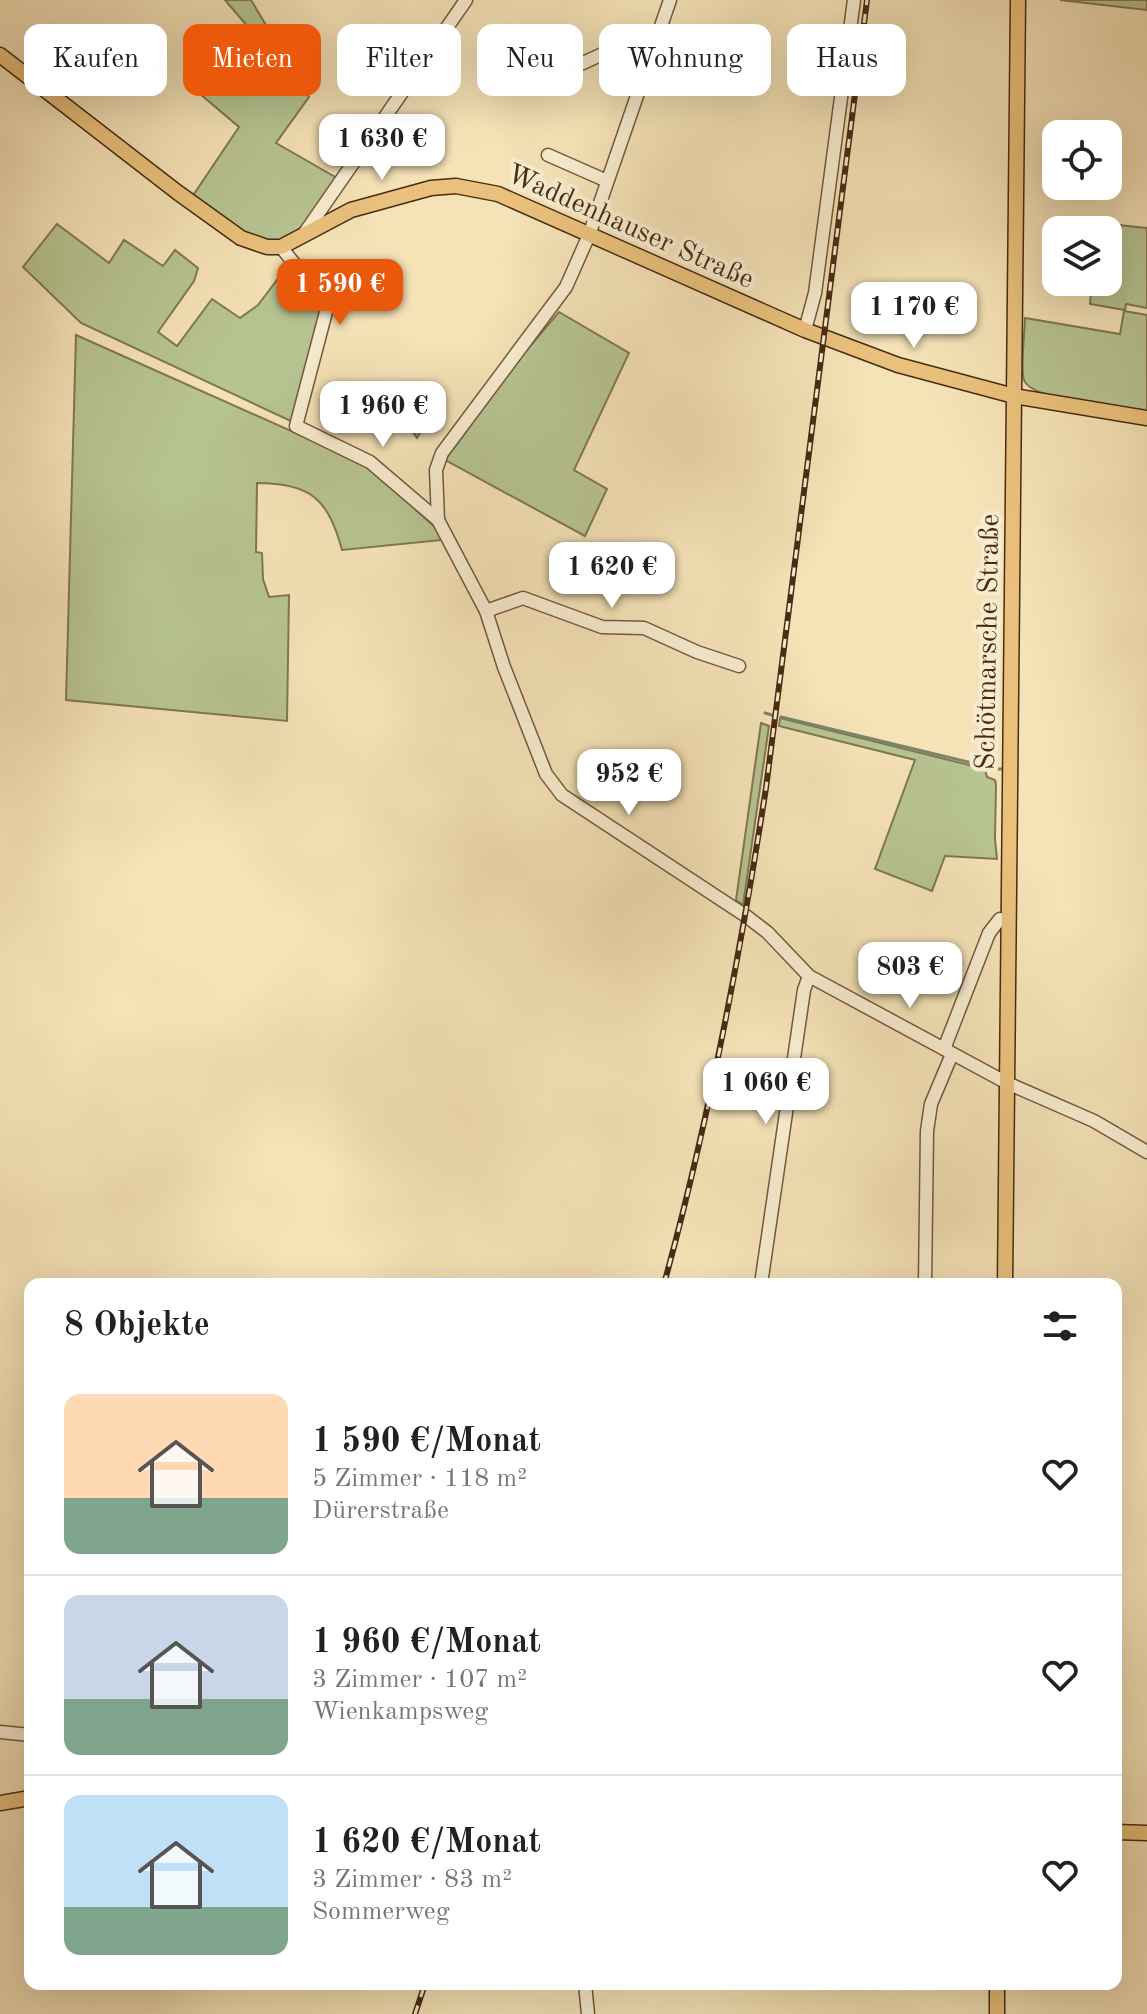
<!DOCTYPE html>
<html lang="de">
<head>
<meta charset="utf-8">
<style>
	body { margin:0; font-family:"Old Standard TT",serif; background:#f2f2f2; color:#222; height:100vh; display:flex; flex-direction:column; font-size:30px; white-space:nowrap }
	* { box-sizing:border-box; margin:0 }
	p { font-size:26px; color:#767676 }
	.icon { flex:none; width:44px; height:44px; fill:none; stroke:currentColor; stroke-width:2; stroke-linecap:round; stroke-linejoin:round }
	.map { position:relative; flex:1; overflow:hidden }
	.drawer { position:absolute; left:24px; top:1278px; width:1098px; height:712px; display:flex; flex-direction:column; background:#fff; border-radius:16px; box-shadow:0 8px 32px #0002 }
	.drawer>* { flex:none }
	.hud { position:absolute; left:24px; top:24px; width:1100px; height:72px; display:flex; gap:16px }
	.fabs { position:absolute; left:1042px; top:120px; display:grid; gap:16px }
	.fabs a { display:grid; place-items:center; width:80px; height:80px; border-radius:16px; background:#fff; box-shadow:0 8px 32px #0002; font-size:40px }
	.price { position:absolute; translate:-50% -68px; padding:0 18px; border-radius:16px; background:#fff; color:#222; font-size:26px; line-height:52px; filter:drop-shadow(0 2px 4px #0008) }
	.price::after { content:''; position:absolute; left:50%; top:48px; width:24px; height:18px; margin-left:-12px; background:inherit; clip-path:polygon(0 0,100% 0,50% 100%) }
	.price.current { background:#ea580c; color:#fff }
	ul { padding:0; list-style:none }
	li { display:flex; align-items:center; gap:24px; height:200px; padding:0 40px }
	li+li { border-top:2px solid #e0e0e0 }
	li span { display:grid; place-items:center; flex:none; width:224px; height:160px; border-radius:16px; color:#555 }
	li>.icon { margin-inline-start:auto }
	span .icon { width:96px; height:96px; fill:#fffc; stroke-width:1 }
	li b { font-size:34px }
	h2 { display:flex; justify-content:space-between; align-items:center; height:96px; padding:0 40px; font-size:34px }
	.tag { padding:0 28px; border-radius:16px; background:#fff; box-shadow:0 8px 32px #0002; font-size:28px; line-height:72px }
	.tag.current { background:#ea580c; color:#fff }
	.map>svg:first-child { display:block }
</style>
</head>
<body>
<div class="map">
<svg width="1147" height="2014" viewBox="0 0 1147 2014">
	<rect width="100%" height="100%" fill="#f5e2b7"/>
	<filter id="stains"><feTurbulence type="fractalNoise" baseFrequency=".0025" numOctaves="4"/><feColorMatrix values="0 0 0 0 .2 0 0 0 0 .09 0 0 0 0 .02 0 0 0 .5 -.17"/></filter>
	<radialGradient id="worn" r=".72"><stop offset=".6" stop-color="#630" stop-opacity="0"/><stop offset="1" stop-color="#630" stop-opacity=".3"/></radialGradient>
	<!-- green -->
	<g fill="#b7c492" stroke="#7f7852" stroke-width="2">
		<path d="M225,0H251L309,97L276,143L337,178L300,231L281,243L244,235L192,197L239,127L199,93L249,28Z"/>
		<path d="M1060,0H1147V10Z"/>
		<path d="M1080,221L1147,228V308L1126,304L1125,310L1090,304L1092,282H1108V230H1080Z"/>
		<path d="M57,224L109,263L124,240L163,266L175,250L198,268L194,281L158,332L177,346L212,299L240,318L258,305L289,264L319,301L322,312L293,422L81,323L23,267Z"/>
		<path d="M1124,311L1147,315V413C1125,409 1031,401 1024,380C1020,370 1025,331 1025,318L1120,334Z"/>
		<path d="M559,312L629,353L574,470L607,489L585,536L445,460L520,358Z"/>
		<path d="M76,335L365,464L436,528L442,540L342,550C328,499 311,483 257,483L256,552L262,553L263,579L269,597L289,595L287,721L66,700Z"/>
		<path d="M414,388L436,406L417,438L397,409L399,399L410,400Z"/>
		<path d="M780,718L985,769L987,777L995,780L996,784L995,839L997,859L945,856L932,891L875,869L915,760L779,726Z"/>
		<path d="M761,723L769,726L743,905L736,900Z"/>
	</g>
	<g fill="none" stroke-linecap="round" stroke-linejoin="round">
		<!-- stream -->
		<g stroke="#7b846d" stroke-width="3">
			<path d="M765,713L772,715"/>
			<path d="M781,717L989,767"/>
			<path d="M997,769H1002"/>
		</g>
		<defs>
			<g id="minor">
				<path d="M670,0L589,235L566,287L442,453L436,470L438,520L486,611L504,667L546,774L562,795L746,916L767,932L809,976L1007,1083L1094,1121L1147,1152"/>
				<path d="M522,77H541L583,63L637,38L657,40"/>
				<path d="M548,155L607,181"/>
				<path d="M304,234L466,0"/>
				<path d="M281,247L323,300L326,312L296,426L370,462L438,520"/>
				<path d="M805,330L815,293L854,0"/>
				<path d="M486,611L523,598L602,627L644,628L697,652L739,666"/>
				<path d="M944,1049L989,933L1000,919"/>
				<path d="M761,1284L804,990L809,976"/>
				<path d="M925,1284L927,1131L931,1104L952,1054"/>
				<path d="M0,1732L30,1735"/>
				<path d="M585,1984L588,2014"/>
			</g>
			<g id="major">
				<path d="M0,55L177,192L241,238L267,247H281L351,210L431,188L456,186L498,194L805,330L898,365L1014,396L1147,418"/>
				<path d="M1005,1284L1018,0"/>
				<path d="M0,1803L30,1798"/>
				<path d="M1116,1832L1147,1833"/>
				<path d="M997,2014V1984"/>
			</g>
		</defs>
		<!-- minor casing -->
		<use href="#minor" stroke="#725a3b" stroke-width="15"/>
		<!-- major casing -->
		<use href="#major" stroke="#472c12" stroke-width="17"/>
		<!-- minor -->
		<use href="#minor" stroke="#f8ecd0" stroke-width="12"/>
		<!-- major -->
		<use href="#major" stroke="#eac17c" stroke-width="14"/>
		<defs>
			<g id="rail">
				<path d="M664,1284C709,1121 740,956 766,788L867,0"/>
				<path d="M415,2014L425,1984"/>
			</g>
		</defs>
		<!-- rail casing -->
		<use href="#rail" stroke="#472c12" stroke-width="6"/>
		<!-- rail -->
		<use href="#rail" stroke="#f8ecd0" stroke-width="3" stroke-dasharray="9" stroke-linecap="butt"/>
	</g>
	<g text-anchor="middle" stroke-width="8" stroke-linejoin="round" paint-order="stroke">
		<!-- street labels -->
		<g font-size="28" fill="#472c12" stroke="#f8ecd0">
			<text transform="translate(631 225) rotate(24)" y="10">Waddenhauser Straße</text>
			<text transform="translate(986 642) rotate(-89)" y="10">Schötmarsche Straße</text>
		</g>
	</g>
	<rect width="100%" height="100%" filter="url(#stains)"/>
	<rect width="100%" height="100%" fill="url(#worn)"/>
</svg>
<div class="fabs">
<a><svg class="icon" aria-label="locate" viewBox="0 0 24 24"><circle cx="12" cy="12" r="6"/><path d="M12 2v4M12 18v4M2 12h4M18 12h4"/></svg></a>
<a><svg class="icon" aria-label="layers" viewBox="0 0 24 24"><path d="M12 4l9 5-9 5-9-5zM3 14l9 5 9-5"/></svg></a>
</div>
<b class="price" style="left:382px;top:182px">1 630 €</b>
<b class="price current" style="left:340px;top:327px">1 590 €</b>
<b class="price" style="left:914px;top:350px">1 170 €</b>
<b class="price" style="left:383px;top:449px">1 960 €</b>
<b class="price" style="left:612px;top:610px">1 620 €</b>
<b class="price" style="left:629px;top:817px">952 €</b>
<b class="price" style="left:910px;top:1010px">803 €</b>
<b class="price" style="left:766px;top:1126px">1 060 €</b>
<div class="hud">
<a class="tag">Kaufen</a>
<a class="tag current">Mieten</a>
<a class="tag">Filter</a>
<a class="tag">Neu</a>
<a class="tag">Wohnung</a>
<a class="tag">Haus</a>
</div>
<section class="drawer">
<h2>8 Objekte<svg class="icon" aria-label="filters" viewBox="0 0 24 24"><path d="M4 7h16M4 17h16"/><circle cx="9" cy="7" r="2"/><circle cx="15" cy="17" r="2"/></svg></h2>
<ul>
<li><span style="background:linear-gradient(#ffd9b3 65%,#7fa58c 0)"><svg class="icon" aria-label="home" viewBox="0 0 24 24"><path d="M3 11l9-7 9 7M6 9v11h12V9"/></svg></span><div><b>1 590 €/Monat</b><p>5 Zimmer · 118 m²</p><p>Dürerstraße</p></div><svg class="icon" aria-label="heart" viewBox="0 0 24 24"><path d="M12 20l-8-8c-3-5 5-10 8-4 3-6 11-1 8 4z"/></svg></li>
<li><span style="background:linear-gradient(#c9d6e8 65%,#7fa58c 0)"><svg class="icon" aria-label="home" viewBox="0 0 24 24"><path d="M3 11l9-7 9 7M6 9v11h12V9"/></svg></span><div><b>1 960 €/Monat</b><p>3 Zimmer · 107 m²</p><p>Wienkampsweg</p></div><svg class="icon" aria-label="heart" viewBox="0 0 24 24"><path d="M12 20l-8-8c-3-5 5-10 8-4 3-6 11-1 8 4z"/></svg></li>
<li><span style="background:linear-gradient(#bfe0f5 70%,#7fa58c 0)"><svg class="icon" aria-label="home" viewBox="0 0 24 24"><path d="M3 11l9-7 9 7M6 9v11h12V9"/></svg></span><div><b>1 620 €/Monat</b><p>3 Zimmer · 83 m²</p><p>Sommerweg</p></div><svg class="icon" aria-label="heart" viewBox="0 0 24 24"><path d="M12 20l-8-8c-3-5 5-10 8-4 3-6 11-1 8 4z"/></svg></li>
</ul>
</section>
</div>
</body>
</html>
